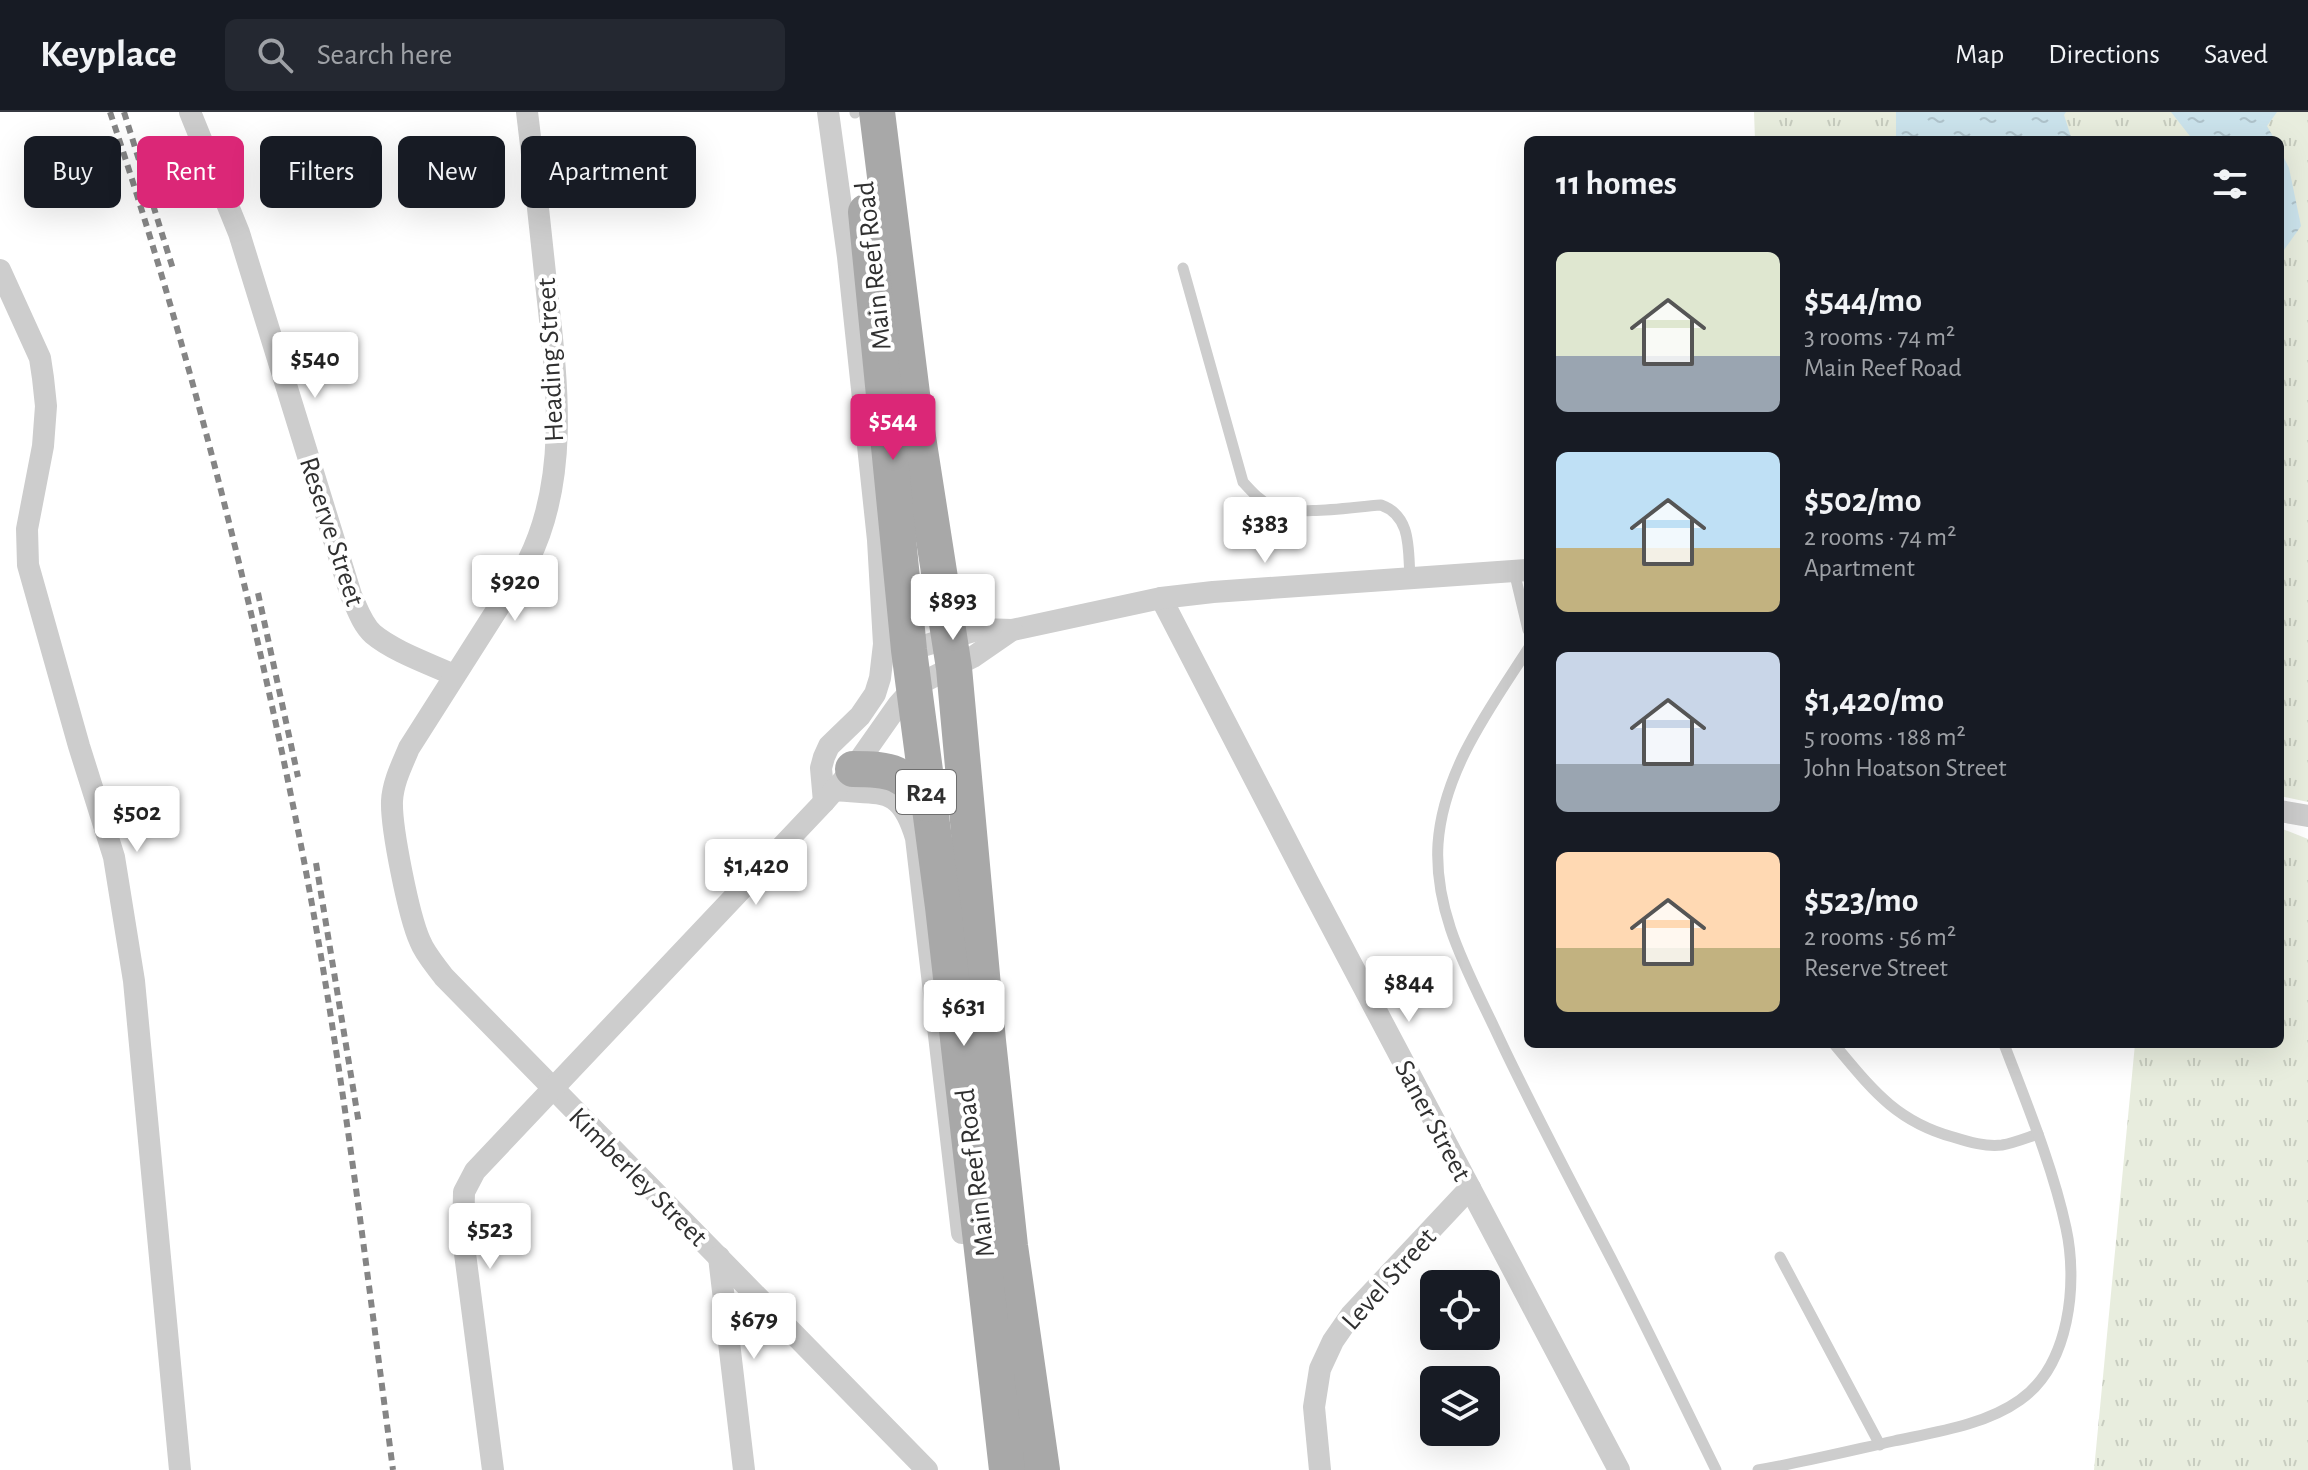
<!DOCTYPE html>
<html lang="en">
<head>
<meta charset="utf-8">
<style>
	body { margin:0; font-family:"Alegreya Sans",sans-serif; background:#242831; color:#f1f3f6; height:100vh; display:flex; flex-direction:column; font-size:30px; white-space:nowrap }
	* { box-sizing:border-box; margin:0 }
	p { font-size:26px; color:#9ea1a6 }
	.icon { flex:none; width:44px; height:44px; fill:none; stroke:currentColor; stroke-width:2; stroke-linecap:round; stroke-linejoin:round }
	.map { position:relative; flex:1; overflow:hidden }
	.details { position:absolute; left:1524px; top:24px; width:760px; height:912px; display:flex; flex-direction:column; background:#171b24; border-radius:12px; box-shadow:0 8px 32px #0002 }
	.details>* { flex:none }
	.banner { position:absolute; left:24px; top:24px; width:760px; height:72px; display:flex; gap:16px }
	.fabs { position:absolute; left:1420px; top:1158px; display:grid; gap:16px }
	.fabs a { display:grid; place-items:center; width:80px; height:80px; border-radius:12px; background:#171b24; box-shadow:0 8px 32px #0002; font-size:40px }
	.price { position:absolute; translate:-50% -68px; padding:0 18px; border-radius:8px; background:#fff; color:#222; font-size:26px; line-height:52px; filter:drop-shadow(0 2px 4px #0008) }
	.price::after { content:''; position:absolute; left:50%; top:48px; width:24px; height:18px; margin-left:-12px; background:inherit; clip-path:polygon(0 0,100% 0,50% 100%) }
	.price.active { background:#db2777; color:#fff }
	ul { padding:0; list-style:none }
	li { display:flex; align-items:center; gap:24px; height:200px; padding:0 32px }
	li span { display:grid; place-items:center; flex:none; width:224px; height:160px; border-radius:12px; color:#555 }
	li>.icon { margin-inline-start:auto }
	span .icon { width:96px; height:96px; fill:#fffc; stroke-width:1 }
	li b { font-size:34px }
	h2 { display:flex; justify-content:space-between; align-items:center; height:96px; padding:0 32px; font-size:34px }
	.chip { padding:0 28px; border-radius:12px; background:#171b24; box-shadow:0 8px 32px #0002; font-size:28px; line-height:72px }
	.chip.active { background:#db2777; color:#fff }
	header { display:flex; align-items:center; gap:48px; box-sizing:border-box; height:112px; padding:0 40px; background:#171b24; border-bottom:2px solid #363941 }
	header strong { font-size:38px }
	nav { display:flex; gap:44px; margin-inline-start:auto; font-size:28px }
	.search { width:560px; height:72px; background:#242831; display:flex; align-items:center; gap:20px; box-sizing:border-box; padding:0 28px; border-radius:12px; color:#9ea1a6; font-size:30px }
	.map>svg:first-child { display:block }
</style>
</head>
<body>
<header>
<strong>Keyplace</strong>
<div class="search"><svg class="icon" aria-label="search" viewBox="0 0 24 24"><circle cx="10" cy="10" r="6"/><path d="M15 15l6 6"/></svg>Search here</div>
<nav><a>Map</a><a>Directions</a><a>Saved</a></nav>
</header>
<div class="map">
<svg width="2308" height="1358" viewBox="0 0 2308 1358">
	<defs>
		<pattern id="park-tufts" width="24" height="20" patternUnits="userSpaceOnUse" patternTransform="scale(2)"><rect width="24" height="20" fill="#e8edde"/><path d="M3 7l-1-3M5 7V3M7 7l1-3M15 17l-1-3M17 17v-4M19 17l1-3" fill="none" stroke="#c7ccbf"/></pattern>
		<pattern id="water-ripples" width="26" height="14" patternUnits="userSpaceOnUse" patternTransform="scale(2)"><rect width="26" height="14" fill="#cbe3ec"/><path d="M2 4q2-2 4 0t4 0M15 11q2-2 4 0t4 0" fill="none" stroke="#afc3cb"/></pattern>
	</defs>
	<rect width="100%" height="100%" fill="#fff"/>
	<!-- park -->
	<g fill="url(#park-tufts)">
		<path d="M1754,0H2308V690L2280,684V28H1755Z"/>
		<path d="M2280,716L2308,727V1358H2094L2135,932H2280Z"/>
	</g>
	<!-- water -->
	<g fill="url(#water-ripples)">
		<path d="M1896,0H2066L2064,3L2072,28H1896Z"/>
		<path d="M2171,0H2277L2267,14L2275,28H2193Z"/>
		<path d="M2280,38L2289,56L2301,114L2284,138L2280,135Z"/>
	</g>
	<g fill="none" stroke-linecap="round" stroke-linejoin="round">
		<!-- service -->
		<g stroke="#cdcdcd" stroke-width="11">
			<path d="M855,0V1"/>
			<path d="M1183,156L1243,370C1252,380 1260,389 1272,394C1302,404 1350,395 1381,393C1412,404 1408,438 1410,466"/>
			<path d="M1514,459L1528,518"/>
			<path d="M1528,537C1490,596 1443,659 1438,732C1434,799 1466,856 1494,915C1531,995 1573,1073 1614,1152C1649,1220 1682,1289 1716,1358"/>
			<path d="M1834,932C1871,976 1895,1009 1953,1025C1969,1030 1986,1035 2002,1033C2014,1031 2026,1026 2038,1022"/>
			<path d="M1780,1145L1880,1333"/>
			<path d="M1758,1358C1804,1350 1849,1339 1894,1329C1936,1320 1985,1313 2020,1288C2070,1253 2078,1171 2066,1116C2053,1055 2026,990 2004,932"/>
		</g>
		<!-- minor -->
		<g stroke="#cdcdcd" stroke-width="22">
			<path d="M190,0L239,121L351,483C357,496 362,512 373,522C393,539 430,552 454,563"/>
			<path d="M527,0C534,57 540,114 546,171C556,263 571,363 528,449L409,636C402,653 393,670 392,689C391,716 409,805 420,829C425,842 436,854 444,865L927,1358"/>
			<path d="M0,158L40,246L43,266L46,294L43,334L27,417L28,453L79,634L114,745L134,869L180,1358"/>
			<path d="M1161,486L1307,768L1619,1358"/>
			<path d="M909,538L981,517L1012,518L1161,486L1213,480L1528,458"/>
			<path d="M835,678C883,683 900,673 916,726L962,1121"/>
			<path d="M824,690L821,656L824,645L829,634L860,604L875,582L880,566L884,532L878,428L848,145L828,0"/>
			<path d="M2280,699L2308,704"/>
			<path d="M719,1145L744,1358"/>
			<path d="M493,1358L463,1126L464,1080L475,1059L824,690L853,657L898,593L915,574L973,545L1012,518"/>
			<path d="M1320,1358L1314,1295L1320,1257L1333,1229L1351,1203L1470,1076"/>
		</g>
		<!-- primary -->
		<g stroke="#a8a8a8" stroke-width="36">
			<path d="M877,0L915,306L954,556L988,929L1010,1134L1042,1358"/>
			<path d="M866,100L909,538L943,795L1007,1358"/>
			<path d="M853,657C891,657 905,660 928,692"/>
		</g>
		<!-- rail -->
		<g stroke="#858585" stroke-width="6" stroke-dasharray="8 6" stroke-linecap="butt">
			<path d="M110,0C189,236 250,478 299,723C340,933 365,1146 393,1358"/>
			<path d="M124,0L173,157"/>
			<path d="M258,481L298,665"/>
			<path d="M316,751L359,1012"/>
		</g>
	</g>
	<g text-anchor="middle" stroke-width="8" stroke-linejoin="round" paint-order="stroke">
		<!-- shield labels -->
		<rect fill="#fff" stroke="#6e6e6e" stroke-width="2" x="896" y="658" width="60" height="44" rx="6"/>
		<g font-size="26" font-weight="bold" fill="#303030">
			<text x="926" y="689">R24</text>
		</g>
		<!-- street labels -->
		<g font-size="28" fill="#303030" stroke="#fff">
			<text transform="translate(872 154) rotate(-96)" y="10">Main Reef Road</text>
			<text transform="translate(549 248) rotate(-93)" y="10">Heading Street</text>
			<text transform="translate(333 419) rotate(72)" y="10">Reserve Street</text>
			<text transform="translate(1434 1008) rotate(62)" y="10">Saner Street</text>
			<text transform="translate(974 1061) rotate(-97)" y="10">Main Reef Road</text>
			<text transform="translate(639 1064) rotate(45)" y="10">Kimberley Street</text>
			<text transform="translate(1388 1166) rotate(-48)" y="10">Level Street</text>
		</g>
	</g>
</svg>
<div class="fabs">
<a><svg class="icon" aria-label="locate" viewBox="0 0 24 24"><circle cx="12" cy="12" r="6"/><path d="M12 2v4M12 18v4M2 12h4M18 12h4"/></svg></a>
<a><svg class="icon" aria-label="layers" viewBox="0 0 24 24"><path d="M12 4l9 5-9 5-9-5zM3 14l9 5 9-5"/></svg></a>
</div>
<b class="price" style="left:315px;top:288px">$540</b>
<b class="price active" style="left:893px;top:350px">$544</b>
<b class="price" style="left:1265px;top:453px">$383</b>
<b class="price" style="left:515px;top:511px">$920</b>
<b class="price" style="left:953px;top:530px">$893</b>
<b class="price" style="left:137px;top:742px">$502</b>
<b class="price" style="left:756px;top:795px">$1,420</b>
<b class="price" style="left:1409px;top:912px">$844</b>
<b class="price" style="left:964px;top:936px">$631</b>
<b class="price" style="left:490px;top:1159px">$523</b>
<b class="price" style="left:754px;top:1249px">$679</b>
<div class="banner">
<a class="chip">Buy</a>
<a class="chip active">Rent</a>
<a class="chip">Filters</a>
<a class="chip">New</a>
<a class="chip">Apartment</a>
</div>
<section class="details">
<h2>11 homes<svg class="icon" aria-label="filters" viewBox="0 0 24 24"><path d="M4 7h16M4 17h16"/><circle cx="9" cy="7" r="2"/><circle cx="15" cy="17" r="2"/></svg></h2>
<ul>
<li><span style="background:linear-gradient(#dfe7d0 65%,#9aa5b1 0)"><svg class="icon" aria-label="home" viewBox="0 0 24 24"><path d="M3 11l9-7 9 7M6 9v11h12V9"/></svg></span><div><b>$544/mo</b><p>3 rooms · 74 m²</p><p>Main Reef Road</p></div></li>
<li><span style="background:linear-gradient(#bfe0f5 60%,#c2b280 0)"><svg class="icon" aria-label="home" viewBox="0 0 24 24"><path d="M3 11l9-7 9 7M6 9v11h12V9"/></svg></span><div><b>$502/mo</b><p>2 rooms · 74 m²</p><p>Apartment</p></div></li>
<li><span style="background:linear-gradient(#c9d6e8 70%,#9aa5b1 0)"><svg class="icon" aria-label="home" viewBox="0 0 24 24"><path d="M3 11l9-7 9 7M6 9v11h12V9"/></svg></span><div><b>$1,420/mo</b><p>5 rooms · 188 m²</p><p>John Hoatson Street</p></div></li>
<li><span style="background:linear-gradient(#ffd9b3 60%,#c2b280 0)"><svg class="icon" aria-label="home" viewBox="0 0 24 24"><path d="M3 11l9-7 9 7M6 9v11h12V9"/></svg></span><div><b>$523/mo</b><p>2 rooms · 56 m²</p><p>Reserve Street</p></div></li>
</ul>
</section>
</div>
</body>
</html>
